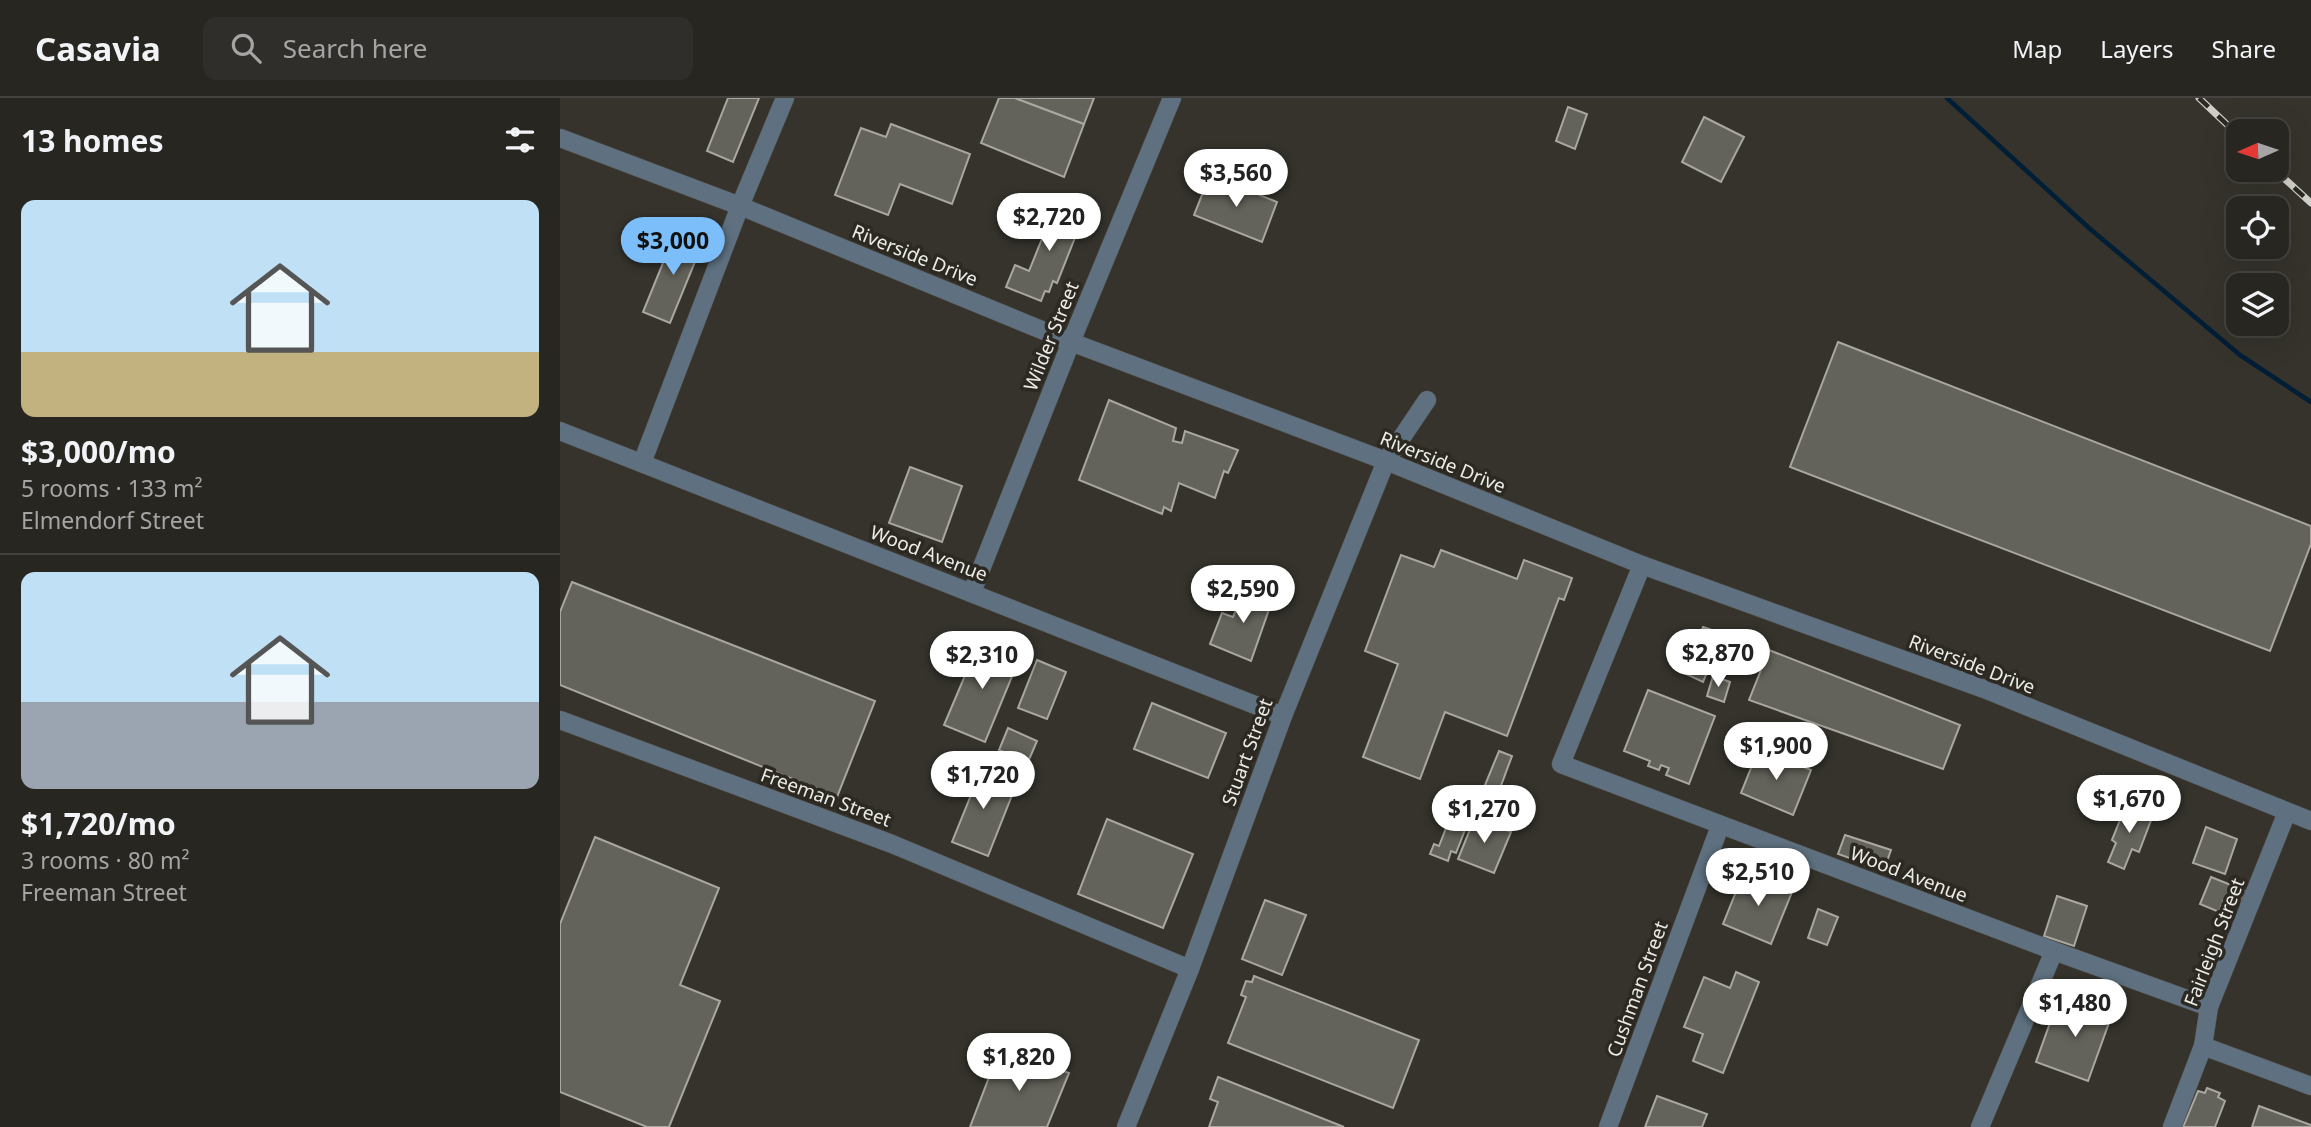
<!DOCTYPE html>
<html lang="en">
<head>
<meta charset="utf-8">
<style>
	body { margin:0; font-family:"Noto Sans",sans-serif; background:#302e2a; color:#f1f3f6; height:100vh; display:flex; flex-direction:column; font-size:26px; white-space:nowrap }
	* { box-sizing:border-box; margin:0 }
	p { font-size:23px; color:#a5a5a5 }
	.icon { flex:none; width:38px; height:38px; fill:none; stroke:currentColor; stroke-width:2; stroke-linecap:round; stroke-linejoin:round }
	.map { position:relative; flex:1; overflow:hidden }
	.panel { display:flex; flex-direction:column; background:#282621; width:560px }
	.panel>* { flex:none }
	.needle { width:46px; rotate:267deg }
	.buttons { position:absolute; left:1666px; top:21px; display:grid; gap:14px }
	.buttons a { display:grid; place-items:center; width:63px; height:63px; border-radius:14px; background:#282621; box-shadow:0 7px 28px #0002,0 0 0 2px #44433f; font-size:35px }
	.price { position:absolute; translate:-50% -60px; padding:0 16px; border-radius:24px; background:#fff; color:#222; font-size:23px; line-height:46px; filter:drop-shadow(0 2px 4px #0008) }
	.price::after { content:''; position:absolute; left:50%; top:42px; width:21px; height:16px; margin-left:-10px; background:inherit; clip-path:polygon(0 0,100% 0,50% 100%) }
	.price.active { background:#7cbef9; color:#111 }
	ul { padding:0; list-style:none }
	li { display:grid; align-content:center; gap:14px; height:371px; padding:0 21px }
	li+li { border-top:2px solid #44433f }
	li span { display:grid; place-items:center; height:217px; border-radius:14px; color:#555 }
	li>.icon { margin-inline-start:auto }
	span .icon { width:126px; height:126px; fill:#fffc; stroke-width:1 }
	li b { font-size:30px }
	h2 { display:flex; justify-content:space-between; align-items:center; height:84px; padding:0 21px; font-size:30px }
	header { display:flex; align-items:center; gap:42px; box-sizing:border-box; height:98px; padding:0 35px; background:#282621; border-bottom:2px solid #44433f }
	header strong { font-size:33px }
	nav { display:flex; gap:38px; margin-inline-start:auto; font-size:24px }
	.search { width:490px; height:63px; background:#302e2a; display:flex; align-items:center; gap:18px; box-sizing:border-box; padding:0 24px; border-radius:14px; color:#a5a5a5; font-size:26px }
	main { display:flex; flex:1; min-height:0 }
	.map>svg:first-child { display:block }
</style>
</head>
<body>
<header>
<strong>Casavia</strong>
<div class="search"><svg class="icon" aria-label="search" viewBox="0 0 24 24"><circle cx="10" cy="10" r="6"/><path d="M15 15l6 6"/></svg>Search here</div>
<nav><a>Map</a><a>Layers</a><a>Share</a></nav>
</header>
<main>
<section class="panel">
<h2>13 homes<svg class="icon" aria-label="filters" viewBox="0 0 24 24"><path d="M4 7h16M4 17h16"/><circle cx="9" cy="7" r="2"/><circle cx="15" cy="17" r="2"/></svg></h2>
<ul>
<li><span style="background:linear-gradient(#bfe0f5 70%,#c2b280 0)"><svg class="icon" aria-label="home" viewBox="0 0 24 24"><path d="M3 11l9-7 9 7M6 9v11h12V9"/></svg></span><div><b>$3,000/mo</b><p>5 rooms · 133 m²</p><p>Elmendorf Street</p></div></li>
<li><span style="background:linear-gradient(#bfe0f5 60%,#9aa5b1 0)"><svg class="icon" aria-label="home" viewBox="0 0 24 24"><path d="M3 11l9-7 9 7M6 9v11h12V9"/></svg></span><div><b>$1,720/mo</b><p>3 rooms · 80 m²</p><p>Freeman Street</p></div></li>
</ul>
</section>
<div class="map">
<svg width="1751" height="1029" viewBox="0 0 1751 1029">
	<rect width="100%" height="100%" fill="#35332c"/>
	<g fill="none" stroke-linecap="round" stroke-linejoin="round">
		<!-- stream -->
		<path stroke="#001e36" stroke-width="4.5" d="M1387,0L1529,130L1680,257L1751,304"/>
	</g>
	<!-- building -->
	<g fill="#64635b" stroke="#a9a79f" stroke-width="2">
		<path d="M168,0H199L173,64L147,53Z"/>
		<path d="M439,0H455L524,26L504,79L421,45Z"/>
		<path d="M455,0H534L524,26Z"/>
		<path d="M1008,9L1027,16L1015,51L996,43Z"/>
		<path d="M1144,19L1184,39L1161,84L1122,64Z"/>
		<path d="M331,26L410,56L392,106L340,86L328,117L275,97L301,30L326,39Z"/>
		<path d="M650,77L717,104L702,144L634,117Z"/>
		<path d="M498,101L526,112L497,185L493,183L489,194L485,193L481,203L446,189L455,167L469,173Z"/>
		<path d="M116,133L143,144L110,225L83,214Z"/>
		<path d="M1278,244L1751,428V446L1710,553L1230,369Z"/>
		<path d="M549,302L616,330L613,343L622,345L625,333L678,352L668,375L664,373L655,400L619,385L611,413L604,409L602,416L519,382Z"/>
		<path d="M350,369L402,388L382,444L329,425Z"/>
		<path d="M881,452L957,481L964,462L1012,480L1004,502L999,500L947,638L885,614L860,681L803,659L838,566L805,553L841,457L874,469Z"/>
		<path d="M12,484L315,603L277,699L0,587V514Z"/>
		<path d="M686,489L713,500L691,563L650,546L662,515L673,519Z"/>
		<path d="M1143,529L1161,535L1159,539L1162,540L1143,584L1124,575Z"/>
		<path d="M420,542L460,559L425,644L384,627Z"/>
		<path d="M1209,552L1400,627L1383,671L1189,602Z"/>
		<path d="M477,562L506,574L487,621L458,610Z"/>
		<path d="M1153,578L1170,584L1164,604L1147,598Z"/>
		<path d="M1088,592L1155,618L1129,686L1106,677L1109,670L1101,667L1099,672L1088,668L1090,663L1064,653Z"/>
		<path d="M592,605L666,635L648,680L574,651Z"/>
		<path d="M448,630L477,643L468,664L439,652Z"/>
		<path d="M1199,650L1251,672L1233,717L1181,695Z"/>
		<path d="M939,653L952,658L939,693L925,687Z"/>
		<path d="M409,670L456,687L428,758L392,744L413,692L402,688Z"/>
		<path d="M895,707L912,714L896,755L891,753L888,763L870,756L874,746L879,748Z"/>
		<path d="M1566,707L1593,717L1579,754L1572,751L1564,771L1548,764L1556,745L1552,742Z"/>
		<path d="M915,719L951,734L934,775L898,761Z"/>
		<path d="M547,721L633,756L603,830L518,796Z"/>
		<path d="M1646,729L1677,741L1665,776L1633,765Z"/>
		<path d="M1285,737L1331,752L1324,772L1278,756Z"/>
		<path d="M35,739L159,790L120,887L160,903L109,1029H87L0,994V826Z"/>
		<path d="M1184,774L1232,794L1211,846L1163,826Z"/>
		<path d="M1651,779L1686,793L1681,806L1665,799L1659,814L1640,806Z"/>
		<path d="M1497,798L1527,808L1514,848L1484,838Z"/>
		<path d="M705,802L746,817L722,877L682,861Z"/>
		<path d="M1258,811L1278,819L1267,847L1248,840Z"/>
		<path d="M1176,874L1199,884L1163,975L1133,963L1143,936L1124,929L1144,879L1170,890Z"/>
		<path d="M694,878L859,942L833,1010L668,945L686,899L681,897L686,883L692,884Z"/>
		<path d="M1526,901L1554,911L1528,983L1476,964L1496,908L1520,916Z"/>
		<path d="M441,948L509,975L487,1029H410Z"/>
		<path d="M658,979L784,1029H649L658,1004L650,1001Z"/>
		<path d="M1647,990L1660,995L1658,999L1665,1003L1655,1029H1623L1638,993L1645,995Z"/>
		<path d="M1097,998L1147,1016L1142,1029H1085Z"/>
		<path d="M1699,1008L1751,1027V1029H1692Z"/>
	</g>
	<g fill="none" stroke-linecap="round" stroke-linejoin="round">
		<defs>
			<g id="minor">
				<path d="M0,333L723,618"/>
				<path d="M82,365L180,108L225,0"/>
				<path d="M1082,467L1001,666L1494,853L1649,909"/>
				<path d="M412,494L511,244"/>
				<path d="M0,622L332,746L630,871"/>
				<path d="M1643,948L1751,988"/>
				<path d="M566,1029L630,871L723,618L826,363L867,302"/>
				<path d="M1048,1029L1160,728"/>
				<path d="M1420,1029L1494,853"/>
				<path d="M1612,1029L1643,948L1649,909L1727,714"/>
			</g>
			<g id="tertiary">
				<path d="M0,40L180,108L511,244L826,363L1082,467L1424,591L1751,723"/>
				<path d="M511,244L612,0"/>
			</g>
		</defs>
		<!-- minor casing -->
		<use href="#minor" stroke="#52504a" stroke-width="19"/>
		<!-- tertiary casing -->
		<use href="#tertiary" stroke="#52504a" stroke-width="19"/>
		<!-- minor -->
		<use href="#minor" stroke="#5f7181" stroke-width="18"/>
		<!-- tertiary -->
		<use href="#tertiary" stroke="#5f7181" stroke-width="18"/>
		<defs>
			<g id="rail">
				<path d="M1639,0L1678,37"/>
				<path d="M1715,72L1751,105"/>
			</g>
		</defs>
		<!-- rail casing -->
		<use href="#rail" stroke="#cfcec9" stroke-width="7"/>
		<!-- rail -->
		<use href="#rail" stroke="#2b2922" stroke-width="4.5" stroke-dasharray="13" stroke-linecap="butt"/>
	</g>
	<g text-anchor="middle" stroke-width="7" stroke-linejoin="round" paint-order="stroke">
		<!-- street labels -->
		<g font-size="19" fill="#ecebe6" stroke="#2b2922">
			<text transform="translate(355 157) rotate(22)" y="7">Riverside Drive</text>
			<text transform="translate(491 238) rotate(-68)" y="7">Wilder Street</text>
			<text transform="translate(883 364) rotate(22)" y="7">Riverside Drive</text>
			<text transform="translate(369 455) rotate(21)" y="7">Wood Avenue</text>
			<text transform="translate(1412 566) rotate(21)" y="7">Riverside Drive</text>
			<text transform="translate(687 654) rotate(-70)" y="7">Stuart Street</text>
			<text transform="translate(266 699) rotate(20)" y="7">Freeman Street</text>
			<text transform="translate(1349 776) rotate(21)" y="7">Wood Avenue</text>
			<text transform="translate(1654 844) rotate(-69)" y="7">Fairleigh Street</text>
			<text transform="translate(1077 891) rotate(-70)" y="7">Cushman Street</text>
		</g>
	</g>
</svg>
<div class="buttons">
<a><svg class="needle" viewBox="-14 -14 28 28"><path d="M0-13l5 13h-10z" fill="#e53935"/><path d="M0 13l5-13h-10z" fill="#a5a5a5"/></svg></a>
<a><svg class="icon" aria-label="locate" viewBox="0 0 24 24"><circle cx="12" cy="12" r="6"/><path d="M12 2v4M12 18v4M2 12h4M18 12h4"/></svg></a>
<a><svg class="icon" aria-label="layers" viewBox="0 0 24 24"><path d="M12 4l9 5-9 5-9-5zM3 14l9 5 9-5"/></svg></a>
</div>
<b class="price" style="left:676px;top:111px">$3,560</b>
<b class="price" style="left:489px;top:155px">$2,720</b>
<b class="price active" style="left:113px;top:179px">$3,000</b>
<b class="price" style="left:683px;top:527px">$2,590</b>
<b class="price" style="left:1158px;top:591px">$2,870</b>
<b class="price" style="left:422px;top:593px">$2,310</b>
<b class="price" style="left:1216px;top:684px">$1,900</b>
<b class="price" style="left:423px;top:713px">$1,720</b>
<b class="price" style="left:1569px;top:737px">$1,670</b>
<b class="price" style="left:924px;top:747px">$1,270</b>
<b class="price" style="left:1198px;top:810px">$2,510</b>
<b class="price" style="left:1515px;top:941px">$1,480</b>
<b class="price" style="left:459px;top:995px">$1,820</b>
</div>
</main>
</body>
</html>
